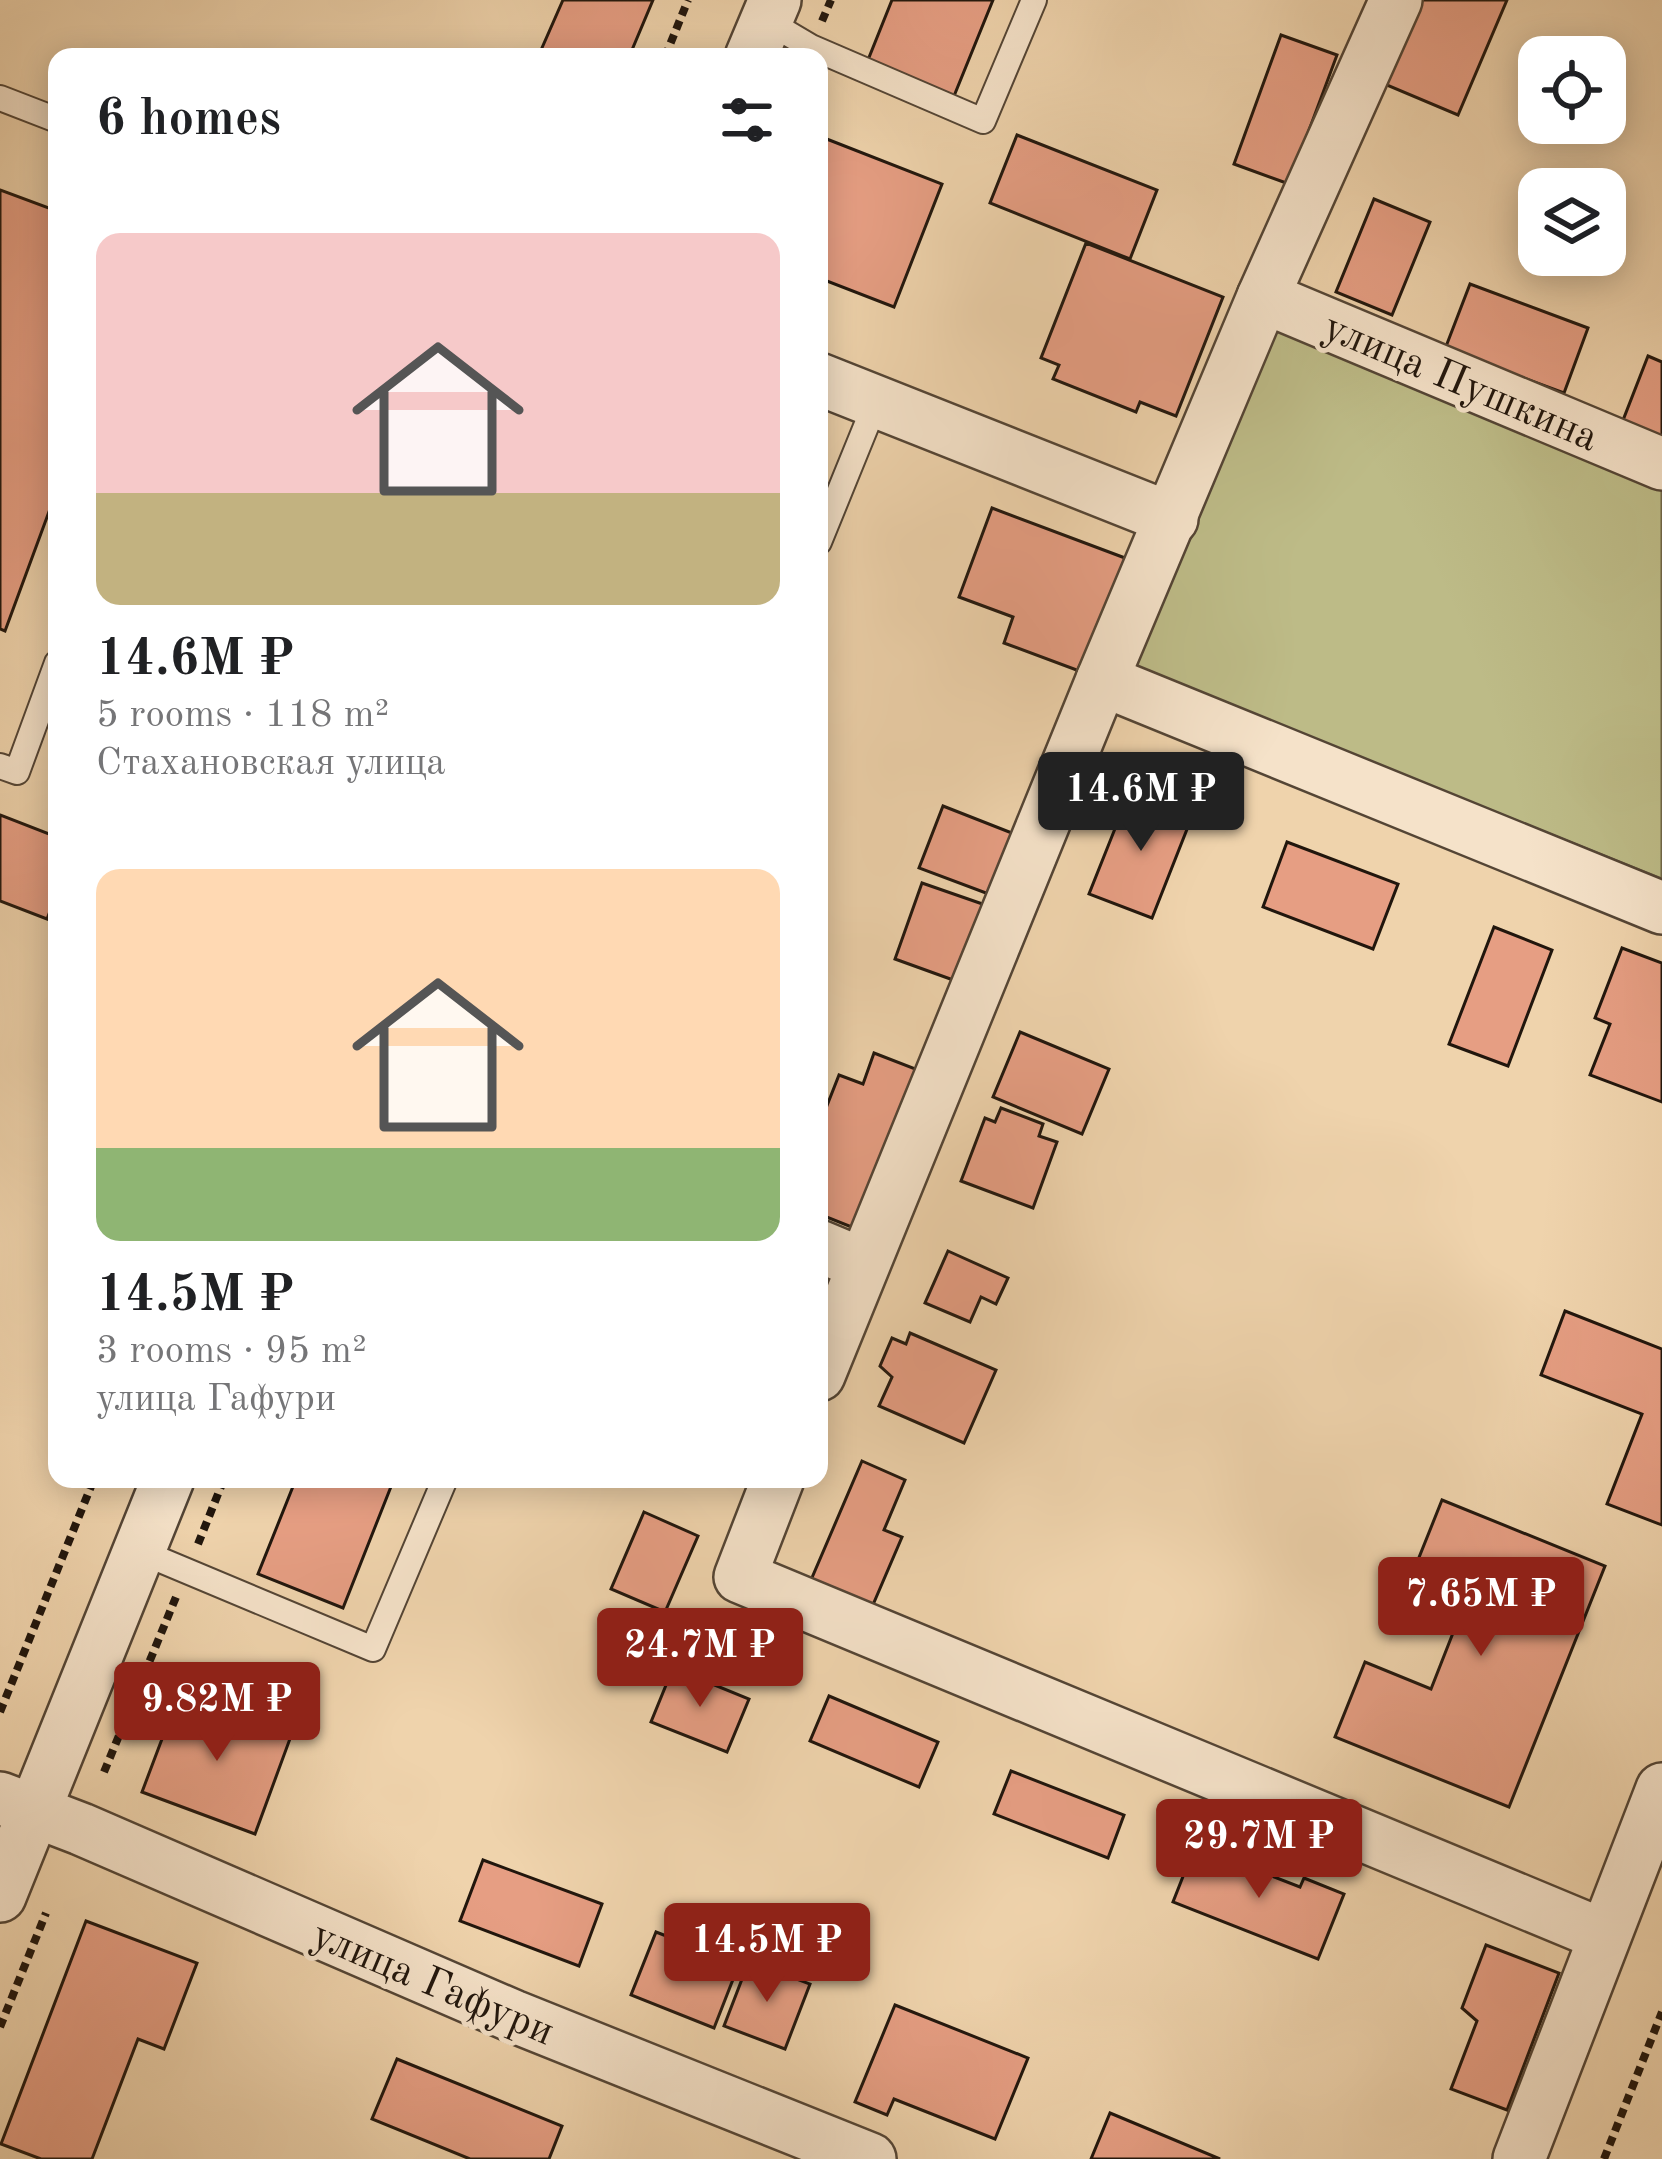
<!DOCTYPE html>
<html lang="en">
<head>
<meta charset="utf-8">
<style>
	body { margin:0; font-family:"Old Standard TT",serif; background:#f2f2f2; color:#202124; height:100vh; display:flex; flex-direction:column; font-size:45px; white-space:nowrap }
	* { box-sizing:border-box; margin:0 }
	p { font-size:39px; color:#757577 }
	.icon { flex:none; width:66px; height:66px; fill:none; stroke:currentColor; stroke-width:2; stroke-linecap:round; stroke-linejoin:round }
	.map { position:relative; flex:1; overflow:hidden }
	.side { position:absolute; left:48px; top:48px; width:780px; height:1440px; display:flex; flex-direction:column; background:#fff; border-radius:24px; box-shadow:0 6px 30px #0003 }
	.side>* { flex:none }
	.tools { position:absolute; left:1518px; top:36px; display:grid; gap:24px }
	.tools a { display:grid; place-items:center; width:108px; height:108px; border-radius:24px; background:#fff; box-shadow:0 6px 30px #0003; font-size:60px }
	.price { position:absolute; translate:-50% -102px; padding:0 27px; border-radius:12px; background:#8f2418; color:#fff; font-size:39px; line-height:78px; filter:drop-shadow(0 3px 6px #0008) }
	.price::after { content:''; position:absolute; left:50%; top:72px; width:36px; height:27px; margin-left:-18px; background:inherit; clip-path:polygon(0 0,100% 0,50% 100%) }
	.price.active { background:#222; color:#fff }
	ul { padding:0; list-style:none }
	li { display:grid; align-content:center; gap:24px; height:636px; padding:0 48px }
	li span { display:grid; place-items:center; height:372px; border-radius:24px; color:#555 }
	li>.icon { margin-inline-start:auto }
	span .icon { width:216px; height:216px; fill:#fffc; stroke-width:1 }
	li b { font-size:51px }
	h2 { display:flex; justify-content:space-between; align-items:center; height:144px; padding:0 48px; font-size:51px }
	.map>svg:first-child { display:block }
</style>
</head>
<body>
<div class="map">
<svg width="1662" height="2159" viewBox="0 0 1662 2159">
	<rect width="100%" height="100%" fill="#efd3ac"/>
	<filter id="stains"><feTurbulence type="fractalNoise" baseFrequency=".00167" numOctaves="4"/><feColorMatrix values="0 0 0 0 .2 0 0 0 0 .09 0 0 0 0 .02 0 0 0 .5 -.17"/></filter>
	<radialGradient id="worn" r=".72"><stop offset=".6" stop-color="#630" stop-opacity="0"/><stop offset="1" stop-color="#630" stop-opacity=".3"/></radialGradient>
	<!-- green -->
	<path fill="#bdbb87" stroke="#6f684a" stroke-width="3" d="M1265,326L1662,486V879L1125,664Z"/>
	<!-- building -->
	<g fill="#e69e83" stroke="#21160d" stroke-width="3">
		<path d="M563,0H653L629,57H538Z"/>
		<path d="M892,0H993L954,96L868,60Z"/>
		<path d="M1418,0H1507L1458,115L1382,83Z"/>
		<path d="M1281,35L1337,55L1289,184L1234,164Z"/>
		<path d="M1017,135L1157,190L1130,259L990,203Z"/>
		<path d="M819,136L942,184L894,307L819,278Z"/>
		<path d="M0,190L57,211V490L5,631L0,629Z"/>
		<path d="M1374,199L1430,222L1392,315L1336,292Z"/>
		<path d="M1086,243L1223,297L1176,416L1140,402L1136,412L1053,379L1059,365L1041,358Z"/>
		<path d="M1470,284L1588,328L1564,393L1445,349Z"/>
		<path d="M1648,356L1662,362V444L1620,428Z"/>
		<path d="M992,508L1125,558L1082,672L1004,643L1013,617L959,597Z"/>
		<path d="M1145,787L1173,798L1168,810L1191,819L1152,918L1089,894L1126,801L1138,805Z"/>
		<path d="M943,806L1017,835L994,896L919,868Z"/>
		<path d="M0,815L57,837V893L47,919L0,901Z"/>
		<path d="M1287,842L1398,884L1373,949L1263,907Z"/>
		<path d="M922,883L994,908L967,985L895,959Z"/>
		<path d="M1494,927L1552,950L1508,1066L1449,1044Z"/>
		<path d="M1622,948L1662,963V1102L1590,1075L1610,1024L1595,1018Z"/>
		<path d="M1020,1032L1109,1069L1082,1134L993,1097Z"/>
		<path d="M874,1053L931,1075L869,1234L819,1214V1126L839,1075L863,1084Z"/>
		<path d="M1001,1108L1043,1124L1039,1136L1057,1142L1033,1208L961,1181L985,1118L995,1122Z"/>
		<path d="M948,1251L1008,1278L996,1304L981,1297L970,1322L925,1303Z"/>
		<path d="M1565,1311L1662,1349V1525L1607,1504L1642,1414L1541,1375Z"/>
		<path d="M910,1333L996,1370L964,1443L879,1406L892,1377L880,1366L892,1338L906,1344Z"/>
		<path d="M862,1461L905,1480L884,1530L902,1537L866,1621L805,1594Z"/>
		<path d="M296,1479H394L343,1608L258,1574Z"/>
		<path d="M1442,1500L1605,1566L1509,1807L1335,1737L1365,1662L1431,1689L1471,1587L1416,1565Z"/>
		<path d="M644,1512L698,1536L665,1612L611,1589Z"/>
		<path d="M673,1668L749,1699L727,1752L651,1722Z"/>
		<path d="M179,1694L291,1736L255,1834L142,1792Z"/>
		<path d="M829,1696L938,1742L919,1787L810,1741Z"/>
		<path d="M1011,1771L1124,1815L1108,1858L994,1814Z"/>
		<path d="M1206,1841L1231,1851L1228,1859L1300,1887L1304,1878L1344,1894L1318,1959L1173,1902L1193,1851L1201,1855Z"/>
		<path d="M483,1860L602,1904L579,1966L460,1921Z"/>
		<path d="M86,1921L197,1963L164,2049L138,2039L92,2159H41L1,2144Z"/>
		<path d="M656,1932L739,1964L714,2028L631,1995Z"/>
		<path d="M1486,1945L1559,1973L1507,2110L1451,2089L1477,2021L1462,2008Z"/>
		<path d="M749,1961L810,1984L785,2049L724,2026Z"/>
		<path d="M895,2005L1028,2058L995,2139L894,2099L887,2115L855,2102Z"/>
		<path d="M397,2059L562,2126L549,2159H470L372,2119Z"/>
		<path d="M1110,2113L1220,2159H1091Z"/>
	</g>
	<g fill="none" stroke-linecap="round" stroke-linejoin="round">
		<defs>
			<g id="lane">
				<path d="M767,21L811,47L983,121L1034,0"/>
				<path d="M0,98L57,120"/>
				<path d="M819,542L876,402"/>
				<path d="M0,766L17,772L57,663"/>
				<path d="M139,1551L373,1649L445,1479"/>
			</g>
			<g id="street">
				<path d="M751,57L775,0"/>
				<path d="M1263,297L1662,464"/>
				<path d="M819,379L1172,519"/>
				<path d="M1102,680L1662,908"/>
				<path d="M819,1246L862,1264"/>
				<path d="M819,1375L1102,680L1263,297L1396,0"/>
				<path d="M778,1479L740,1577L1603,1935"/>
				<path d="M0,1798L81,1829L513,2016L870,2159"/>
				<path d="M0,1896L168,1479"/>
				<path d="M1519,2159L1662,1789"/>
			</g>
		</defs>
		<!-- lane casing -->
		<use href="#lane" stroke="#544535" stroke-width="28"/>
		<!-- street casing -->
		<use href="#street" stroke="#544535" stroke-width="56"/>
		<!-- path -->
		<g stroke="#21160d" stroke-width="8" stroke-dasharray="9 6" stroke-linecap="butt">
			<path d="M822,21L831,0"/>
			<path d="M665,57L688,0"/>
			<path d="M198,1544L224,1479"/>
			<path d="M0,1712L94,1479"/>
			<path d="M104,1772L176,1597"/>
			<path d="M0,2027L46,1913"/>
			<path d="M1604,2159L1662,2012"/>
		</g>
		<!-- lane -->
		<use href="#lane" stroke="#f5e2c9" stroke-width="24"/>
		<!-- street -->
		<use href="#street" stroke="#f5e2c9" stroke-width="51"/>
	</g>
	<g text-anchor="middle" stroke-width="10" stroke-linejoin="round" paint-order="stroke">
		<!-- street labels -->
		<g font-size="42" fill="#21160d" stroke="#f5e2c9">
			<text transform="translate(1462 380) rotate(23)" y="15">улица Пушкина</text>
			<text transform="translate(434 1981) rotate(23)" y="15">улица Гафури</text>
		</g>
	</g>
	<rect width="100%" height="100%" filter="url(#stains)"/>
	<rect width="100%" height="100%" fill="url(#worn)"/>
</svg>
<div class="tools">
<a><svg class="icon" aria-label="locate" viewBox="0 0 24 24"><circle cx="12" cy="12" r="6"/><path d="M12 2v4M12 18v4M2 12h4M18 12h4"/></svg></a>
<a><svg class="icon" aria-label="layers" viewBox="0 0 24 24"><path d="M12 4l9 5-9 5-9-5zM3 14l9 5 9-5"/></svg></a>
</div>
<b class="price active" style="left:1141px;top:854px">14.6M ₽</b>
<b class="price" style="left:1481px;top:1659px">7.65M ₽</b>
<b class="price" style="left:700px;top:1710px">24.7M ₽</b>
<b class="price" style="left:217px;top:1764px">9.82M ₽</b>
<b class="price" style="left:1259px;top:1901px">29.7M ₽</b>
<b class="price" style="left:767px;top:2005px">14.5M ₽</b>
<section class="side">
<h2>6 homes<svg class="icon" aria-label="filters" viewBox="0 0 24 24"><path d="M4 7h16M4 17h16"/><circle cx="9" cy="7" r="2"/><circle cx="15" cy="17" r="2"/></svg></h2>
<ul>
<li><span style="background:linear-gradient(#f6c9c9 70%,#c2b280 0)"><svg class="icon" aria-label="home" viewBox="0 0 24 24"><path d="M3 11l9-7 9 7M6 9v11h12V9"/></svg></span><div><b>14.6M ₽</b><p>5 rooms · 118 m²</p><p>Стахановская улица</p></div></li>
<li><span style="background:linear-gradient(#ffd9b3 75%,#8fb573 0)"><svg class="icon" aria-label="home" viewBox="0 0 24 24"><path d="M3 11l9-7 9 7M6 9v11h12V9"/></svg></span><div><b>14.5M ₽</b><p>3 rooms · 95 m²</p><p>улица Гафури</p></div></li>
</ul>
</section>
</div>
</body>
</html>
